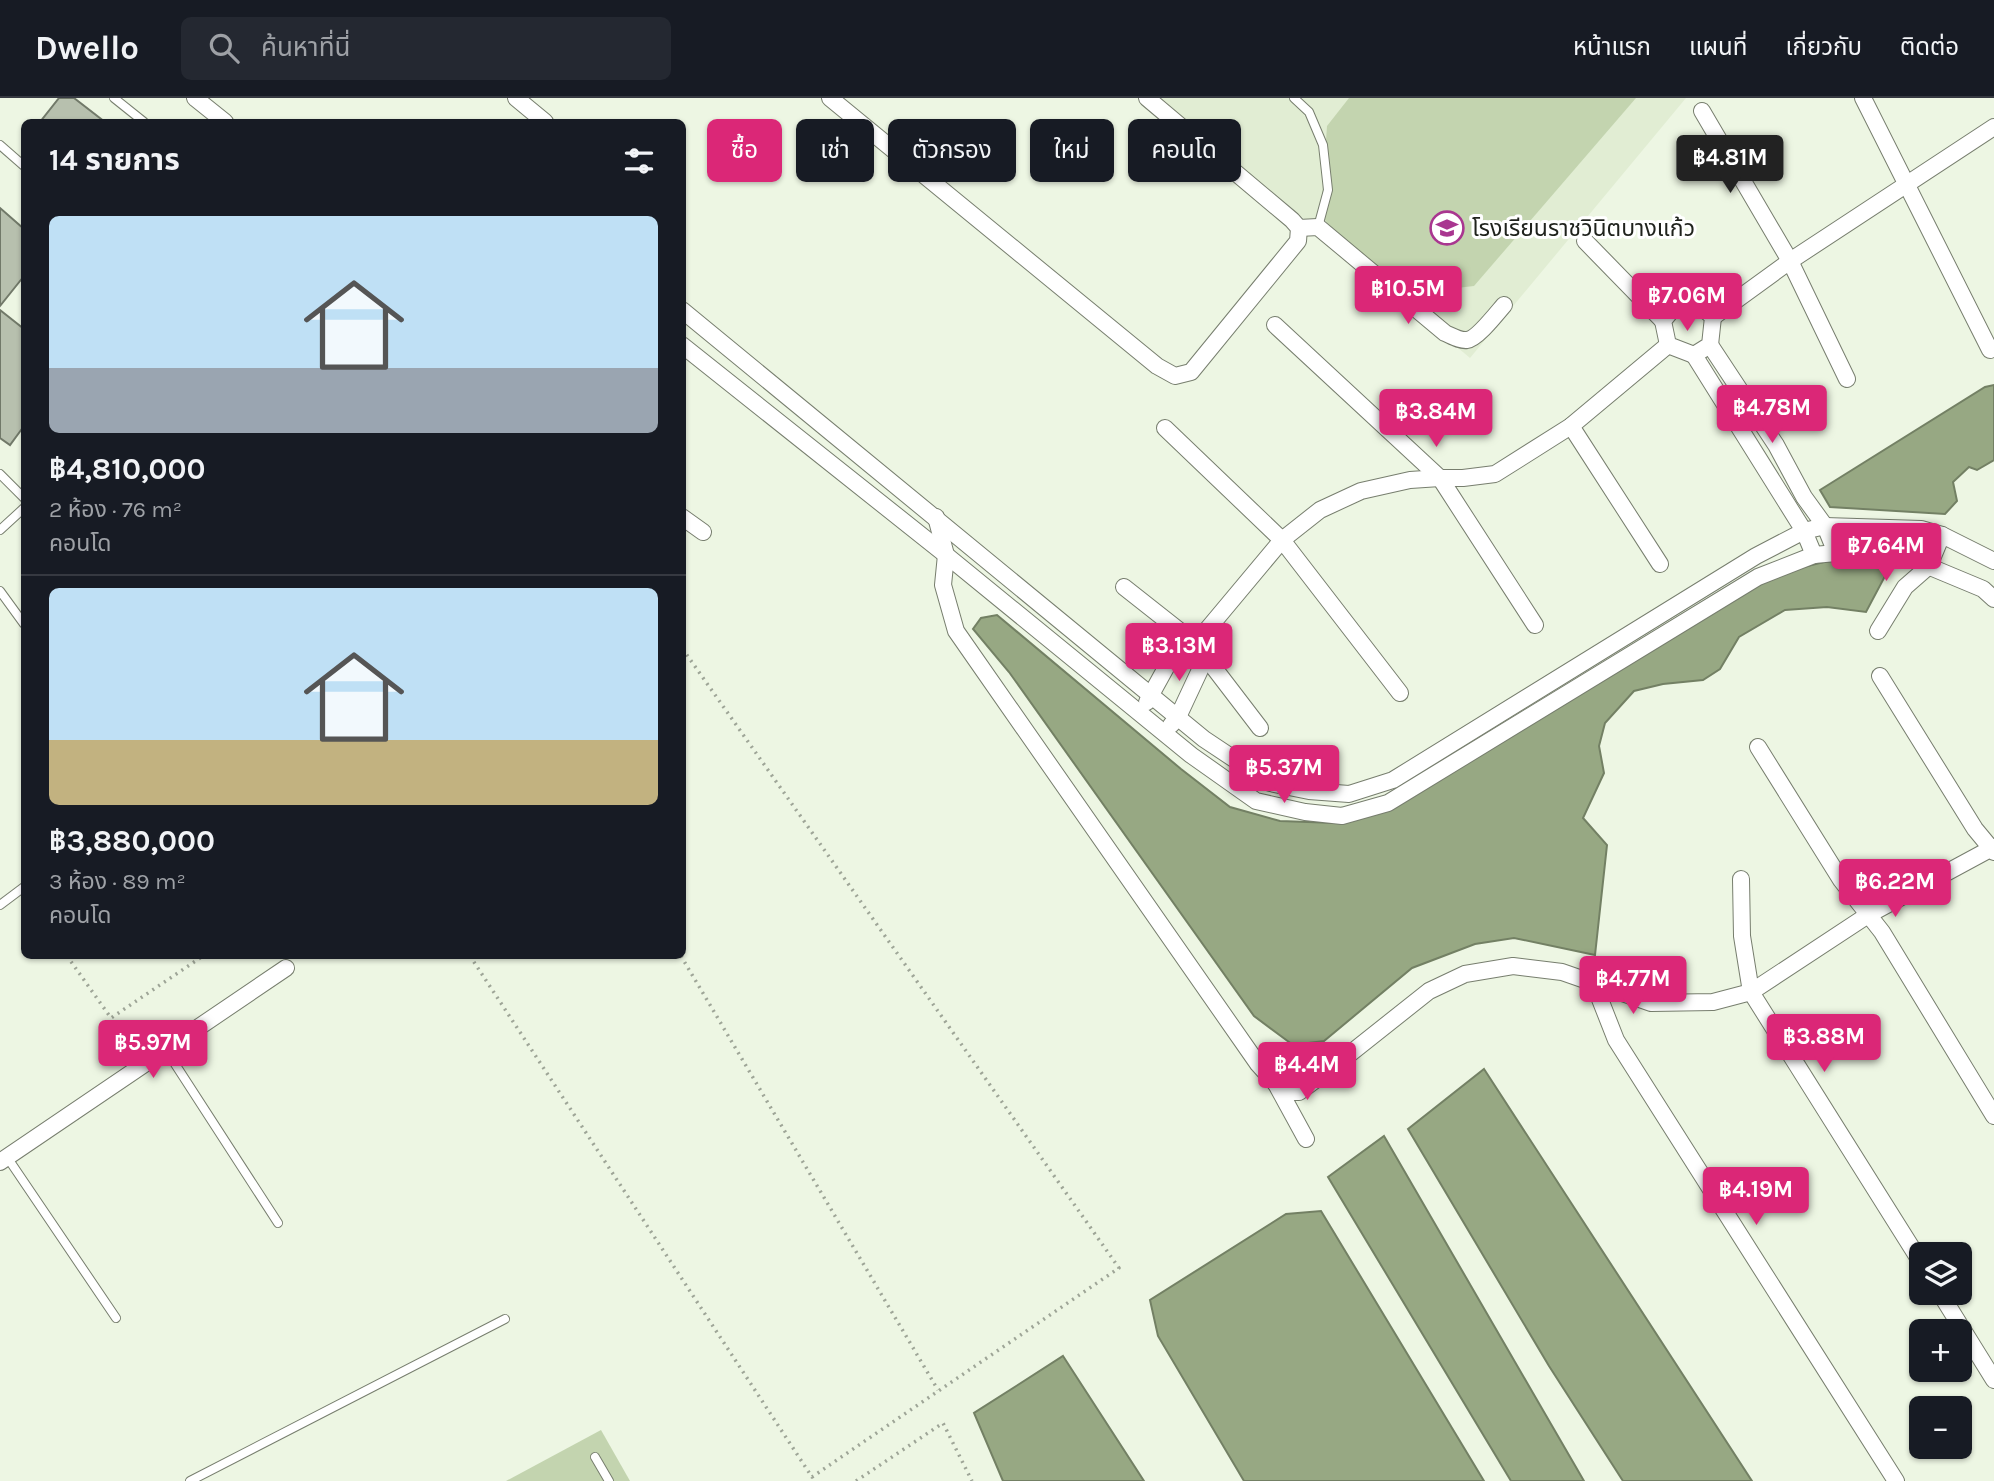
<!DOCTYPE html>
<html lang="th">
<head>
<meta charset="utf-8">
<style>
	body { margin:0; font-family:Karla,"Noto Sans Thai",sans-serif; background:#242831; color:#f1f3f6; height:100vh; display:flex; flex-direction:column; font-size:26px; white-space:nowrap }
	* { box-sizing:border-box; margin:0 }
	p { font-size:23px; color:#9ea1a6 }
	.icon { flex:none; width:38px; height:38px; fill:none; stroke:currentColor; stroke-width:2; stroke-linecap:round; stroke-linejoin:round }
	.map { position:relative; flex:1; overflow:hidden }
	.details { position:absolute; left:21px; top:21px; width:665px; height:840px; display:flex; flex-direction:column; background:#171b24; border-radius:10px; box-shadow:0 2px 5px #0004 }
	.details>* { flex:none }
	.banner { position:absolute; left:707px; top:21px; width:665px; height:63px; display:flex; gap:14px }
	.controls { position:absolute; left:1909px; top:1144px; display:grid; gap:14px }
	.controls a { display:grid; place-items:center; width:63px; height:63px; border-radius:10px; background:#171b24; box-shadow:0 2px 5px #0004; font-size:35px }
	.price { position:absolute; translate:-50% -60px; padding:0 16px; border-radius:7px; background:#db2777; color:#fff; font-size:23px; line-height:46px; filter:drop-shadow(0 2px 4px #0008) }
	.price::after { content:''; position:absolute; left:50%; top:42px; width:21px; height:16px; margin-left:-10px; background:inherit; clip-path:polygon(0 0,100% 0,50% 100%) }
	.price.on { background:#222; color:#fff }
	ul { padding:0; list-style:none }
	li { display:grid; align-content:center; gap:14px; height:371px; padding:0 28px }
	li+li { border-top:2px solid #363941 }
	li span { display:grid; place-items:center; height:217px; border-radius:10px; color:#555 }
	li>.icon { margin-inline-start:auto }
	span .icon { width:126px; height:126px; fill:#fffc; stroke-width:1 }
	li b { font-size:30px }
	h2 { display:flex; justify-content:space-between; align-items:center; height:84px; padding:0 28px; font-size:30px }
	.tag { padding:0 24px; border-radius:10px; background:#171b24; box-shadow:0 2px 5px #0004; font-size:24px; line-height:63px }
	.tag.on { background:#db2777; color:#fff }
	header { display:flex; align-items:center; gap:42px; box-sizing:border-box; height:98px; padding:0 35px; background:#171b24; border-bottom:2px solid #363941 }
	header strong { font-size:33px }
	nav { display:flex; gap:38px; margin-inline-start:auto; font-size:24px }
	.search { width:490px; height:63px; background:#242831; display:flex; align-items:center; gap:18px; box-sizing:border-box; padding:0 24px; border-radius:10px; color:#9ea1a6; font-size:26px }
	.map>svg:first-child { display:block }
</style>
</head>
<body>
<header>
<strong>Dwello</strong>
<div class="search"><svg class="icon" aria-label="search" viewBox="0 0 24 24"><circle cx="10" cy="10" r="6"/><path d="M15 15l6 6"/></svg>ค้นหาที่นี่</div>
<nav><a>หน้าแรก</a><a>แผนที่</a><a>เกี่ยวกับ</a><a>ติดต่อ</a></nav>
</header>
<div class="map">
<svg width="1994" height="1383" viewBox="0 0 1994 1383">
	<rect width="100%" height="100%" fill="#edf6e3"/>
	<!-- built -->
	<path fill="#e1edd3" d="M1160,0H1686L1470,260Z"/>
	<!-- green -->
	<g fill="#c3d4af">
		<path d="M1349,0H1636L1474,188L1439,192L1384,184L1356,162L1321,117L1327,28Z"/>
		<path d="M601,1332L630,1383H506Z"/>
	</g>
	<!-- water -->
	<g fill="#97a883" stroke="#738064" stroke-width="2">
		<path d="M1994,287V362L1977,372L1969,369L1953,384L1957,403L1945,416L1830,409L1820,392L1985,289Z"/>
		<path d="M1857,456L1892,465L1866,514L1827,509L1785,512L1739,539L1720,571L1703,582L1663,586L1634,593L1605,625L1599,648L1604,675L1583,720L1607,747L1595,857L1514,840L1475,846L1412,870L1324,943L1293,947L1254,918L1009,574L973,531L981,520L997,517L1181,671L1230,709L1280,723L1335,725L1386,707L1767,478Z"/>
		<path d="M1484,971L1752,1383H1623L1549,1268L1408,1031Z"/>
		<path d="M1384,1038L1584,1383H1511L1328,1079Z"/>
		<path d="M1321,1113L1484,1383H1244L1158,1238L1150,1202L1286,1116Z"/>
		<path d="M1063,1258L1144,1383H1003L974,1315Z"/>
	</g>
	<!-- building -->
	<g fill="#b7c0ae" stroke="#717969" stroke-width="2">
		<path d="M59,0H74L105,24H40Z"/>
		<path d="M0,110L24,131V178L0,208Z"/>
		<path d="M0,212L24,231V328L10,347L0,340Z"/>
	</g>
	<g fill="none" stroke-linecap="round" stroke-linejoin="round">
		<defs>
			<g id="lane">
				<path d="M114,0L144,24"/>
				<path d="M1294,0L1309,14L1323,47L1328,92L1318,129"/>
				<path d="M0,47L24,68"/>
				<path d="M0,376L24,400"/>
				<path d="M0,432L24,410"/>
				<path d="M0,493L24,526"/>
				<path d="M0,807L24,789"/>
				<path d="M166,952L278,1125"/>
				<path d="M7,1059L116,1220"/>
				<path d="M595,1359L609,1383"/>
				<path d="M190,1383L505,1221"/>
			</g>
			<g id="street">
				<path d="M195,0L225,24"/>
				<path d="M516,0L545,24"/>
				<path d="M830,0L1157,268L1175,278L1191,274L1298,143L1299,130L1292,122L1147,0"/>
				<path d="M1863,0L1990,252"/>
				<path d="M1702,13L1790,163L1847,281"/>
				<path d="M1299,130L1318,129L1445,235C1452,238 1460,243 1467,242C1477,241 1497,215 1504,207"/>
				<path d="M1585,143L1663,223"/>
				<path d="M1697,205L1713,219L1710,247L1694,257L1668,247L1663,223L1676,207Z"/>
				<path d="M682,212L1204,641L1270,685L1309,693L1349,696L1393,682L1756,458L1804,433L1825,428L1921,431L1942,437L1994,463"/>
				<path d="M1713,219L1790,163L1994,29"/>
				<path d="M1275,227L1440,380L1535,527"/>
				<path d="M682,247L946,457L1191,657L1256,703L1305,714L1342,718L1388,705L1758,479L1814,457L1836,455L1899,456L1983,491L1994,501"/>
				<path d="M1710,247L1776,347L1804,399L1825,428L1836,455"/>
				<path d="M1694,257L1804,433L1814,457"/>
				<path d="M1571,328L1660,466"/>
				<path d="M1165,330L1282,442L1400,595"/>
				<path d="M682,419L703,434"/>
				<path d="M936,419L946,457L943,487L956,533L1258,966L1276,986L1306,1041"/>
				<path d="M1124,489L1195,545L1260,630"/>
				<path d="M1878,533L1905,489L1929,468L1942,437"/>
				<path d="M1880,578L1975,731L1994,754"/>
				<path d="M1147,604L1184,537L1193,535"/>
				<path d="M1171,627L1178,619L1206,559V533L1282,442L1320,412L1361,393L1410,382L1440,380H1463L1495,376L1571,328L1668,247"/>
				<path d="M1758,649L1841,782L1882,834L1994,1018"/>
				<path d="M1741,781L1742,838L1751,894L1922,1166"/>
				<path d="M1594,886L1616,942L1896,1383"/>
				<path d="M1276,986L1287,994H1299L1337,966L1429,893L1465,876L1513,868L1562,874L1651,905L1713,904L1751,894L1868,817L1994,749"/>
				<path d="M0,1064L286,870"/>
				<path d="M1940,1195L1994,1282"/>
			</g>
		</defs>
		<!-- lane casing -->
		<use href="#lane" stroke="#777e6e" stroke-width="10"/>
		<!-- street casing -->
		<use href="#street" stroke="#777e6e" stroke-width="18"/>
		<!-- path -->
		<g stroke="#9ea597" stroke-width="3.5" stroke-dasharray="2 5" stroke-linecap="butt">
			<path d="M67,858L111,920L203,858"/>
			<path d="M470,858L812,1379L1119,1170L682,550"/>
			<path d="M681,858L938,1292"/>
			<path d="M856,1383L943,1325L972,1383"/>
		</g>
		<!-- lane -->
		<use href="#lane" stroke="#fff" stroke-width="8"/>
		<!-- street -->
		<use href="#street" stroke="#fff" stroke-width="16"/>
	</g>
	<!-- icons -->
	<defs>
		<symbol id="school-ring" viewBox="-11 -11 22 22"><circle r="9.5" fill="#fff" stroke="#a93690" stroke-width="1.5"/><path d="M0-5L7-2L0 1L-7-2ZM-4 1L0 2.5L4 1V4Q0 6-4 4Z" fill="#a93690"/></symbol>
	</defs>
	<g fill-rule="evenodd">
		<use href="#school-ring" x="1428" y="111" width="38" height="38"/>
	</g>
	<g text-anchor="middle" stroke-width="6" stroke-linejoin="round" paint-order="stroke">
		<!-- poi labels -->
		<g font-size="23" fill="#1f221c" stroke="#fff" text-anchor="start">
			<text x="1472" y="138">โรงเรียนราชวินิตบางแก้ว</text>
		</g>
	</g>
</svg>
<div class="controls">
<a><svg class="icon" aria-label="layers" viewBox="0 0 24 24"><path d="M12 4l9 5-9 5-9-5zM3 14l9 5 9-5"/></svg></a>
<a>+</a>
<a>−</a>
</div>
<b class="price on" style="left:1730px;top:97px">฿4.81M</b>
<b class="price" style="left:1408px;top:228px">฿10.5M</b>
<b class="price" style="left:1687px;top:235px">฿7.06M</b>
<b class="price" style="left:1772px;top:347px">฿4.78M</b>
<b class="price" style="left:1436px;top:351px">฿3.84M</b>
<b class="price" style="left:1886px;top:485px">฿7.64M</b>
<b class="price" style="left:1179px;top:585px">฿3.13M</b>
<b class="price" style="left:1284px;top:707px">฿5.37M</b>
<b class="price" style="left:1895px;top:821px">฿6.22M</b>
<b class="price" style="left:1633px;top:918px">฿4.77M</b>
<b class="price" style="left:1824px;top:976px">฿3.88M</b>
<b class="price" style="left:153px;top:982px">฿5.97M</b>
<b class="price" style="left:1307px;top:1004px">฿4.4M</b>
<b class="price" style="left:1756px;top:1129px">฿4.19M</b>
<div class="banner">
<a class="tag on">ซื้อ</a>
<a class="tag">เช่า</a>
<a class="tag">ตัวกรอง</a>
<a class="tag">ใหม่</a>
<a class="tag">คอนโด</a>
</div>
<section class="details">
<h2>14 รายการ<svg class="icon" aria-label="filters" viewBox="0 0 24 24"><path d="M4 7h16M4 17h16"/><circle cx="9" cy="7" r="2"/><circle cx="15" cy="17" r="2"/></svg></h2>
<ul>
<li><span style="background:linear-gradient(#bfe0f5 70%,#9aa5b1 0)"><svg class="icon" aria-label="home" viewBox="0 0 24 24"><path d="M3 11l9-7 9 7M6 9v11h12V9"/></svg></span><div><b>฿4,810,000</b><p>2 ห้อง · 76 m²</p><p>คอนโด</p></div></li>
<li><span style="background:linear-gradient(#bfe0f5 70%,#c2b280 0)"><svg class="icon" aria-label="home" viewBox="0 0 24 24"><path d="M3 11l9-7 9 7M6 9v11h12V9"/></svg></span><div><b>฿3,880,000</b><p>3 ห้อง · 89 m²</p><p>คอนโด</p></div></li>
</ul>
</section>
</div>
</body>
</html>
